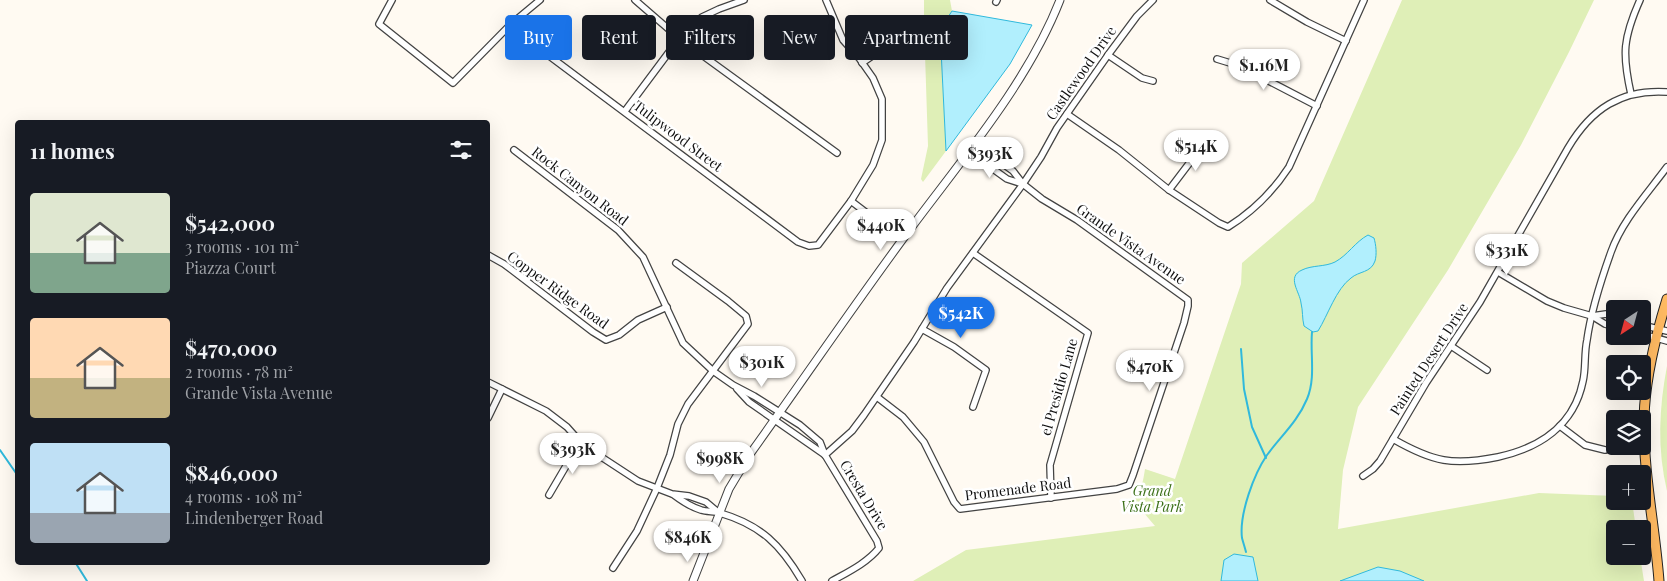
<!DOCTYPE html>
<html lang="en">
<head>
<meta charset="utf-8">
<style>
	body { margin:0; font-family:"Playfair Display",serif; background:#20242c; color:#f1f3f6; height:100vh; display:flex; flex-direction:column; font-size:19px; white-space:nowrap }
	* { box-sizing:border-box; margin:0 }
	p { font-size:16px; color:#9ea1a6 }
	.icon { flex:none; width:28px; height:28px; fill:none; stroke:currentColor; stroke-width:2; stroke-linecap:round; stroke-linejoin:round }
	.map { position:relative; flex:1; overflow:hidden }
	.panel { position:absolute; left:15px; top:120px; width:475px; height:445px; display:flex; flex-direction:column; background:#171b24; border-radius:5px; box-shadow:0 5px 20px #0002 }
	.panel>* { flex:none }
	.banner { position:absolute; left:505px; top:15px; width:475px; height:45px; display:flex; gap:10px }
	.needle { width:32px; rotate:216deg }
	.controls { position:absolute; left:1606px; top:300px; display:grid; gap:10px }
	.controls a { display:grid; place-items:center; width:45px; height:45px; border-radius:5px; background:#171b24; box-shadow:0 5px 20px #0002; font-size:25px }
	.price { position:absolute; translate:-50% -42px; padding:0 11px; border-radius:18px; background:#fff; color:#222; font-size:16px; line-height:32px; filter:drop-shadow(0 1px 2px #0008) }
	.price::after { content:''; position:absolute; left:50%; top:30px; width:15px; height:11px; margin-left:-8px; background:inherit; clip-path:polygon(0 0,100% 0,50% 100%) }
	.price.selected { background:#1a73e8; color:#fff }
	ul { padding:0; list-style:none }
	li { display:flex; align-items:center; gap:15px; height:125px; padding:0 15px }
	li span { display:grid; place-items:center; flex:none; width:140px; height:100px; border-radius:5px; color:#555 }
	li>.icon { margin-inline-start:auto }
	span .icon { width:60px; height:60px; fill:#fffc; stroke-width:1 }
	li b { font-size:21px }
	h2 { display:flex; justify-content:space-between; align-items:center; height:60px; padding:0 15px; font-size:21px }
	.pill { padding:0 18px; border-radius:5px; background:#171b24; box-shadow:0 5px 20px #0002; font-size:18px; line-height:45px }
	.pill.selected { background:#1a73e8; color:#fff }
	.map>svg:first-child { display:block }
</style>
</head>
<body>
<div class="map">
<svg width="1667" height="581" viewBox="0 0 1667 581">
	<rect width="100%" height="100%" fill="#fffaf2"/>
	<!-- green -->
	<g fill="#dfefb7">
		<path d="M924,0H950L952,11L940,29L946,151L923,182L921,179L928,146L925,54L922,52L926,45L925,35L921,30L924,26Z"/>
		<path d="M1402,0H1594L1569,52L1521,145L1448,270L1358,407L1343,470L1338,529L1539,493L1615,496V501H1632L1636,529H1615V556H1640L1644,581H913L966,550L1155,526L1132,499C1142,491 1143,481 1145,469L1175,479L1241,284L1242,263L1314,201Z"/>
		<path d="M1667,366V491C1657,449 1659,408 1667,366Z"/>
	</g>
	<!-- water -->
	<g fill="#b1effd" stroke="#30b9dc">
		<path d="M952,11L1032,25L1010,64L946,151L940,29Z"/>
		<path d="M1368,235L1374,238C1376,245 1377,254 1375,261C1371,273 1359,271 1351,278C1336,289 1328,315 1318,331L1313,332L1304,326C1302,318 1303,311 1301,303C1300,292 1286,277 1302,270C1312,265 1325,267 1335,262C1348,255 1355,242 1368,235Z"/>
		<path d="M1234,554L1253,557L1258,581H1221L1224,560Z"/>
		<path d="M1378,567L1400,571L1424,581H1340Z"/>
	</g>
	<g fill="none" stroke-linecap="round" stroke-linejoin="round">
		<!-- stream -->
		<g stroke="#30b9dc" stroke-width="2">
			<path d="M1241,349L1244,389L1252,427L1266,458"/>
			<path d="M0,450L18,476"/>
			<path d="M1246,552C1245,548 1243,542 1242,538C1239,514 1254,474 1267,455C1281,436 1298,421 1307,399C1316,378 1310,354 1312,332"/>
			<path d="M75,562L87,581"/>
		</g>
		<defs>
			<g id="minor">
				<path d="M392,0L379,24L453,83L511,24L540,0"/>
				<path d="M635,0L680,39L837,153"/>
				<path d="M1270,0L1307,22L1346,41"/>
				<path d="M996,2L997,0"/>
				<path d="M532,43L798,242L809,246L818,245L851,201L873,165L882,140V99L873,78L859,58L843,40L826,0"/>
				<path d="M1108,55L1142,78L1153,81"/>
				<path d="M1217,59L1240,66L1317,106"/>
				<path d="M862,63L881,50L909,42"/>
				<path d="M1631,94C1622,54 1623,38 1640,0"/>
				<path d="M625,111L678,40L694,24L702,17L719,9L744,0"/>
				<path d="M1067,114L1119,150L1169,190L1219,223L1228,227C1252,212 1274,190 1289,167L1364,0"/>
				<path d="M974,143L1013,171L1023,184"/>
				<path d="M514,150L618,230L643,257L683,343L713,371L733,385L754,396L800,425L820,442L825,455L877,541L879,548C867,563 848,572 832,581"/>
				<path d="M1169,190L1194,157L1212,143"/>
				<path d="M851,201L902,240"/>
				<path d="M973,253L1088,333L1050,465L1051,498"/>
				<path d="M488,255L504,264L593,332L606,340L619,335L638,320L667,307"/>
				<path d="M1498,272L1547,301L1564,308L1592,316L1605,324L1615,327"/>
				<path d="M1592,316L1606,314L1615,317"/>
				<path d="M1642,325L1667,331"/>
				<path d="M922,329L954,347L986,370L973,407"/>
				<path d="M1642,334L1667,341"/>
				<path d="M1451,346L1487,370"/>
				<path d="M488,382L546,411L567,427L583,445L638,481L672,494L689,496L706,502L719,513"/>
				<path d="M737,389L749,402L825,455"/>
				<path d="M877,397L903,417L924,442L954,502L960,509L1117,489L1129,485L1133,475L1184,323L1188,306V300L1077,220L1042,199L1023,184L1007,179L968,151"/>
				<path d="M488,418L502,389"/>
				<path d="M1560,426L1585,445L1605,450"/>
				<path d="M1393,439C1433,462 1453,466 1498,457C1539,448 1574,426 1583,381C1586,368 1584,354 1587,340C1591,311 1601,280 1611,252C1622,221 1647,194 1667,167"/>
				<path d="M825,455L852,431L864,415L914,342L947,288L1023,184L1041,157L1057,128L1108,55L1137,16L1153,0"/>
				<path d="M1363,476L1373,469L1380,461L1426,383L1480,302L1568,148C1591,109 1621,89 1667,92"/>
				<path d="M549,495L566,466L583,445"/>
				<path d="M674,495C682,501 691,507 701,510C707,512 714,511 720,513C761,525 781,545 802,581"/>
				<path d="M613,568L637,531L657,488L670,455L678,424L688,404L748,324L746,316L728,301L676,263"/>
			</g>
			<path id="tertiary" d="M693,581L729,489L750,454C804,379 856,302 911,228C963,158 1028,82 1060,0"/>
			<path id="primary" d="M1659,581C1655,527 1643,473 1644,418C1645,378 1655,338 1667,299"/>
		</defs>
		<!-- minor casing -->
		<use href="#minor" stroke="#434343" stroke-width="8"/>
		<!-- tertiary casing -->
		<use href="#tertiary" stroke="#434343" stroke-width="9"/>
		<!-- primary casing -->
		<use href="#primary" stroke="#212121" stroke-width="11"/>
		<!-- minor -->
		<use href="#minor" stroke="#fff" stroke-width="5.5"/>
		<!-- tertiary -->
		<use href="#tertiary" stroke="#fff" stroke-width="7"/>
		<!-- primary -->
		<use href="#primary" stroke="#ffba62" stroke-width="9"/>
	</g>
	<g text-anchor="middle" stroke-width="5" stroke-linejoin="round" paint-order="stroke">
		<!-- street labels -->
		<g font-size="14" fill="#101010" stroke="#fff">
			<text transform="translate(1081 73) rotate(-55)" y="5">Castlewood Drive</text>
			<text transform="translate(678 136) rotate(37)" y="5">Tulipwood Street</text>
			<text transform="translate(580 186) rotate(38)" y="5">Rock Canyon Road</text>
			<text transform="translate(1131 244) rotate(35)" y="5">Grande Vista Avenue</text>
			<text transform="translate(558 290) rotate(36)" y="5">Copper Ridge Road</text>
			<text transform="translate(1429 359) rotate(-57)" y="5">Painted Desert Drive</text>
			<text transform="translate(1059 387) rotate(-74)" y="5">el Presidio Lane</text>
			<text transform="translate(1018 489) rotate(-7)" y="5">Promenade Road</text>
			<text transform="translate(864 495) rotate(59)" y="5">Cresta Drive</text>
		</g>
		<!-- park labels -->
		<g font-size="14" font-style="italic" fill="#3b7018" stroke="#fff">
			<text x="1152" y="496">Grand<tspan x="1152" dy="16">Vista Park</tspan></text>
		</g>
	</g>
</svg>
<div class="controls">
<a><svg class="needle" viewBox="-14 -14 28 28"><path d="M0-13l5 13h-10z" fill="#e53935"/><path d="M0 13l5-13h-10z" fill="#9ea1a6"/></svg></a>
<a><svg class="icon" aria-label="locate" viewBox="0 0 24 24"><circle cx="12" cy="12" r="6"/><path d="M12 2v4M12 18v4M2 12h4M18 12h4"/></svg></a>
<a><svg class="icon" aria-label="layers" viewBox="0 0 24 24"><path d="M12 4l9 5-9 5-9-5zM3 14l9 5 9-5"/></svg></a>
<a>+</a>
<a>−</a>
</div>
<b class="price" style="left:1264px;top:91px">$1.16M</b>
<b class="price" style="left:1196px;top:172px">$514K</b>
<b class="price" style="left:990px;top:179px">$393K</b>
<b class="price" style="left:881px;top:251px">$440K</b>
<b class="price" style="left:1507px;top:276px">$331K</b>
<b class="price selected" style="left:961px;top:339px">$542K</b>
<b class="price" style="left:762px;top:388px">$301K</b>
<b class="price" style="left:1150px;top:392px">$470K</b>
<b class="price" style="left:573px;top:475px">$393K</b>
<b class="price" style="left:720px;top:484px">$998K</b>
<b class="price" style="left:688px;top:563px">$846K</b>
<div class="banner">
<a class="pill selected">Buy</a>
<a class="pill">Rent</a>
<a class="pill">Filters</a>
<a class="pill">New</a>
<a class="pill">Apartment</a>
</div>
<section class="panel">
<h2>11 homes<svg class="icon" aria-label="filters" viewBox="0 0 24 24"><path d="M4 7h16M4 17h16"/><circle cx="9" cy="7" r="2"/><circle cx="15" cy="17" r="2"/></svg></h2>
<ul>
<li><span style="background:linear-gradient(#dfe7d0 60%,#7fa58c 0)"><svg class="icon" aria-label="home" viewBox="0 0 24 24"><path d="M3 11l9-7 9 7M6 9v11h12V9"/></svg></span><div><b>$542,000</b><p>3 rooms · 101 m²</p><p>Piazza Court</p></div></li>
<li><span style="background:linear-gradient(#ffd9b3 60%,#c2b280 0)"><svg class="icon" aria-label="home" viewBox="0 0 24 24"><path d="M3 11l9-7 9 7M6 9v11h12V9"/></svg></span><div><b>$470,000</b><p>2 rooms · 78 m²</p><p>Grande Vista Avenue</p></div></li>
<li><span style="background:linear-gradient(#bfe0f5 70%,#9aa5b1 0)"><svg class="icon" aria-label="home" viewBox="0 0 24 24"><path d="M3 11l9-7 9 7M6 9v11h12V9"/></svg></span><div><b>$846,000</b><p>4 rooms · 108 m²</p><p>Lindenberger Road</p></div></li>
</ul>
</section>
</div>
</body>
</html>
